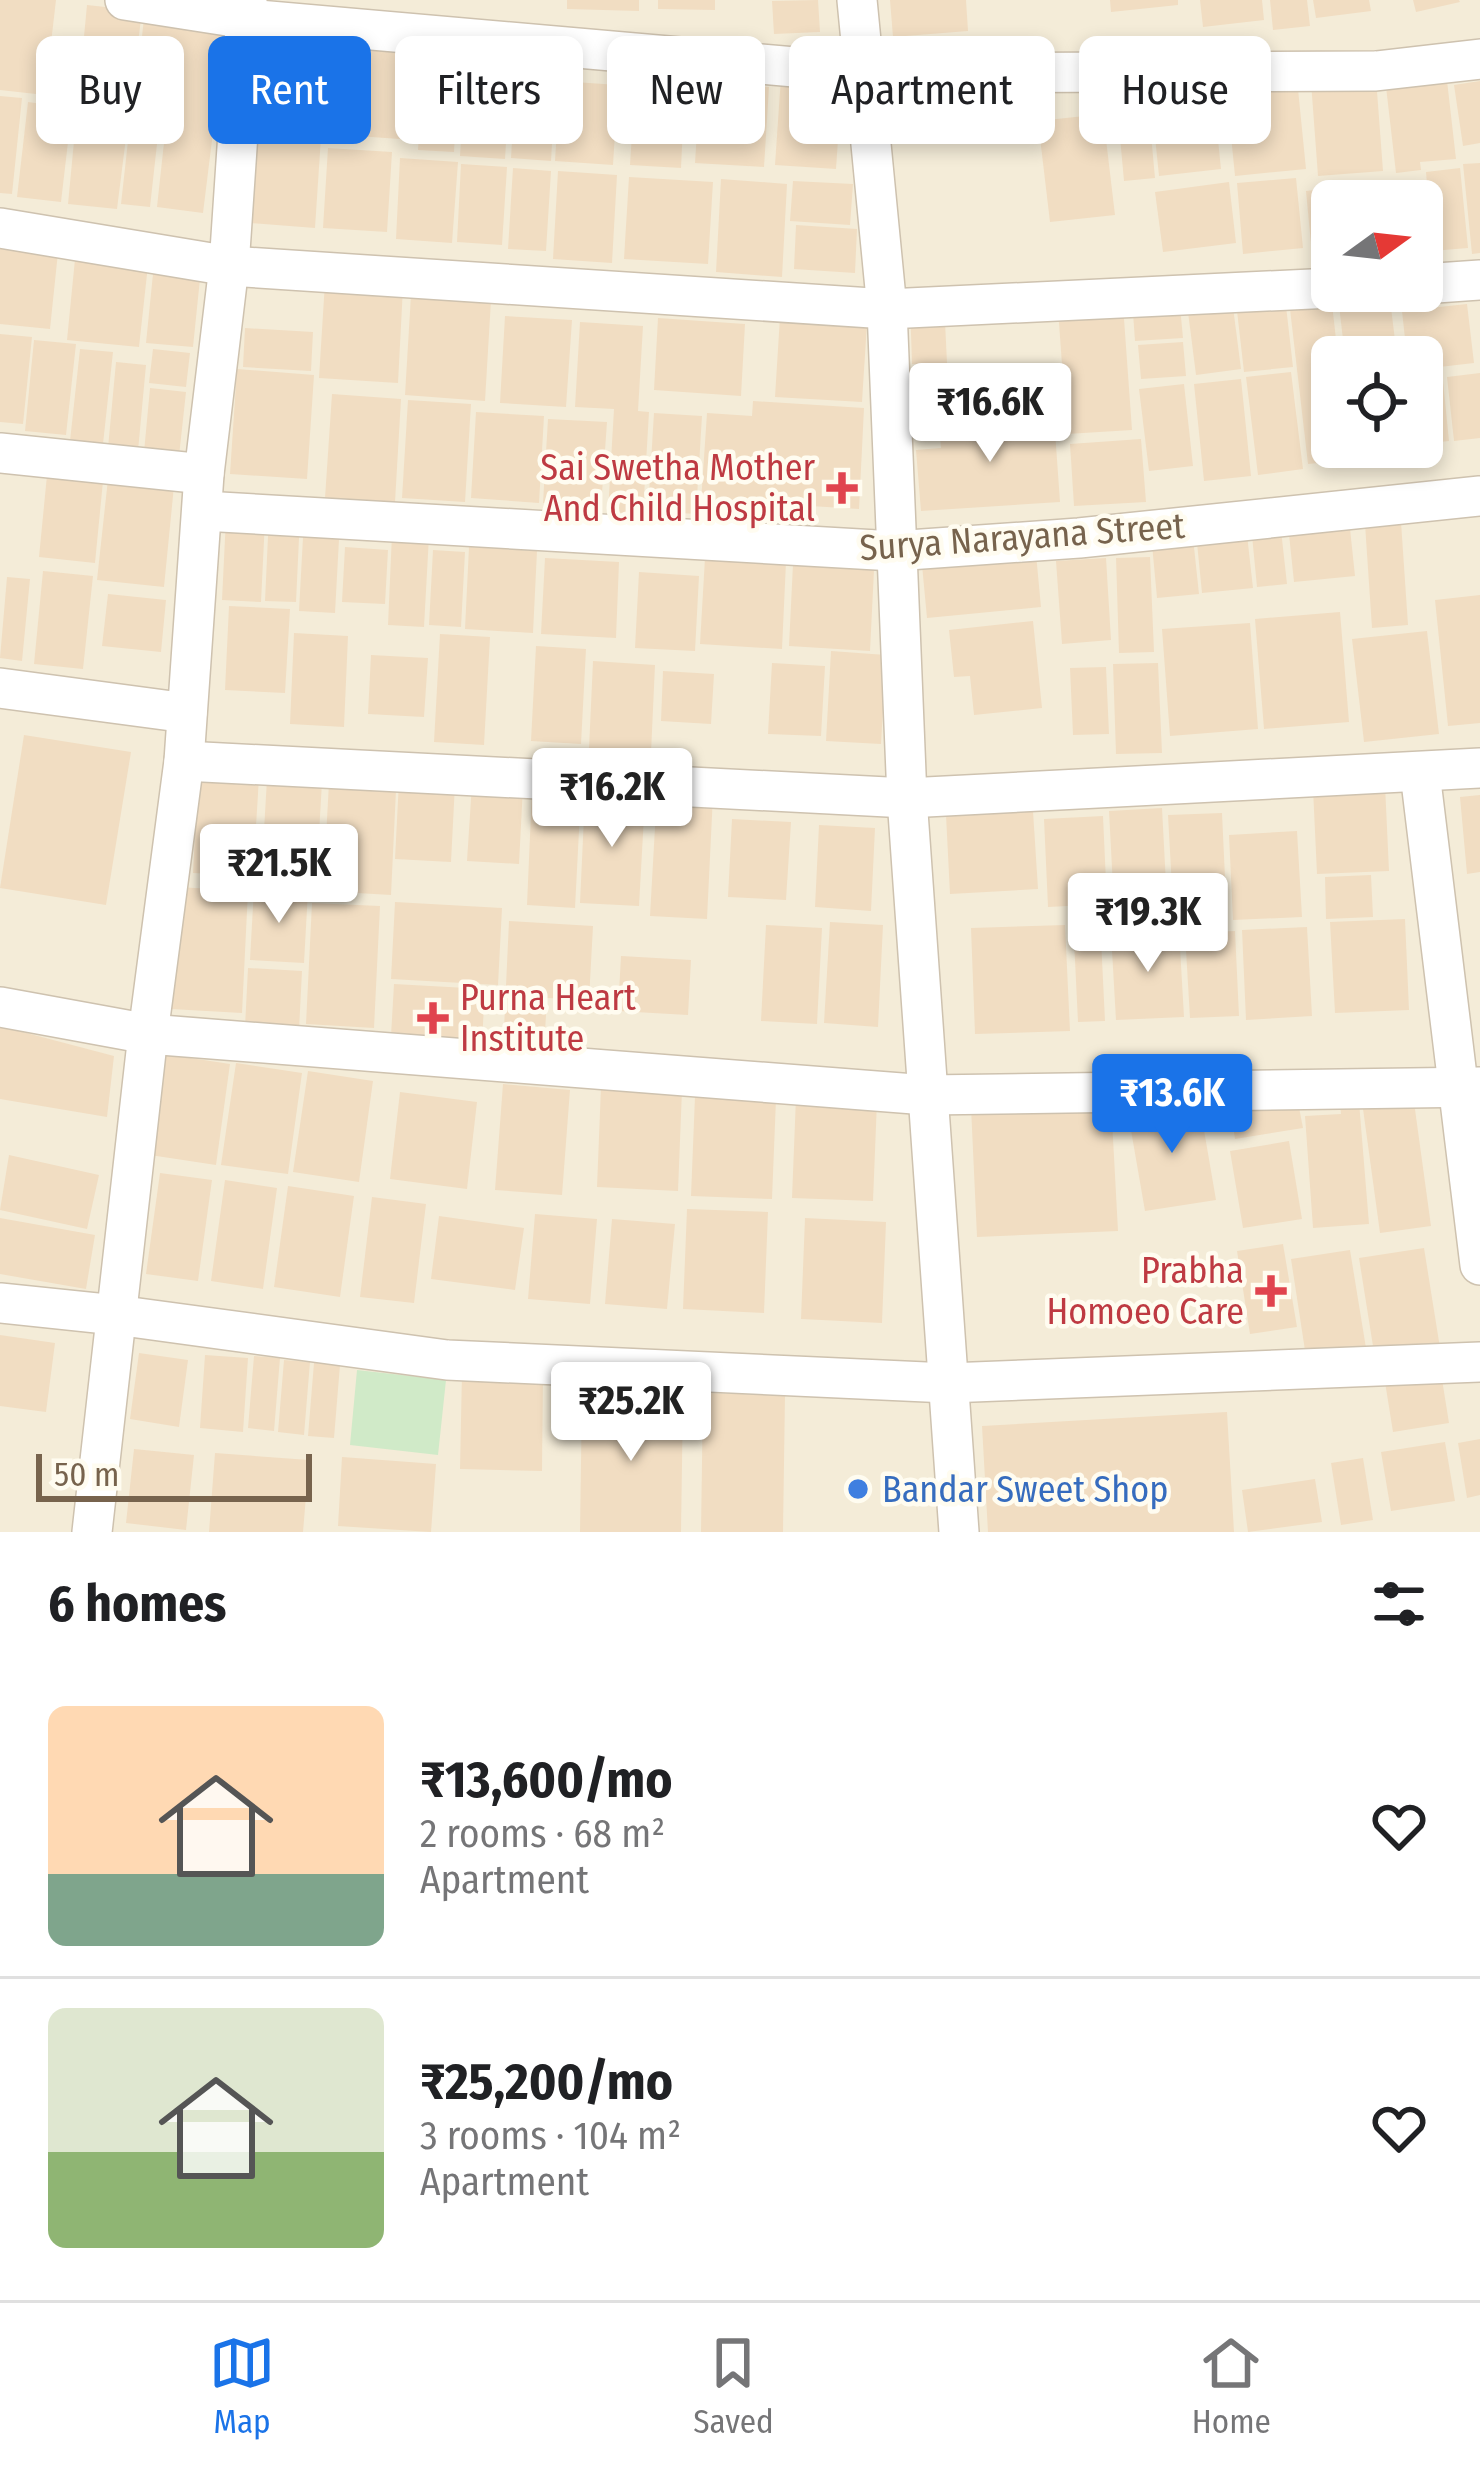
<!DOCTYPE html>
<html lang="en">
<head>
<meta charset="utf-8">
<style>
	body { margin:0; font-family:"Fira Sans Condensed",sans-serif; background:#f2f2f2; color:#202124; height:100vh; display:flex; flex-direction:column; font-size:45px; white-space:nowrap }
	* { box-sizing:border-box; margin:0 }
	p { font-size:39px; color:#757577 }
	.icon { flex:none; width:66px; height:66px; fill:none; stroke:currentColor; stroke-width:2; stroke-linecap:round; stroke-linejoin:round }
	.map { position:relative; height:1532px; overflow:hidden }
	.drawer { display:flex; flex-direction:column; background:#fff; flex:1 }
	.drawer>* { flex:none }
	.banner { position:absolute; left:36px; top:36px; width:1410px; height:108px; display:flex; gap:24px }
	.needle { width:78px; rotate:75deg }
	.controls { position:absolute; left:1311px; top:180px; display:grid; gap:24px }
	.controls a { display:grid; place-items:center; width:132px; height:132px; border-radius:18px; background:#fff; box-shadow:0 6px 18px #0003; font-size:60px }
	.scale { position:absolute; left:36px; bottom:30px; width:276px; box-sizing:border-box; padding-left:12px; border:6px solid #77634d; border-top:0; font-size:33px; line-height:42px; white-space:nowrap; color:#77634d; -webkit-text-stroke:9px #fffcf0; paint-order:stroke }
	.price { position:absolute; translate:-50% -102px; padding:0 27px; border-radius:12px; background:#fff; color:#222; font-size:39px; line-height:78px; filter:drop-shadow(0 3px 6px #0008) }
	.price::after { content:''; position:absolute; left:50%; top:72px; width:36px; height:27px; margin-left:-18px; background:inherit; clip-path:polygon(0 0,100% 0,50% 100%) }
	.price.selected { background:#1a73e8; color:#fff }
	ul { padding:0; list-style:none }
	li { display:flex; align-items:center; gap:36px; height:300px; padding:0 48px }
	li+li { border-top:3px solid #e0e0e0 }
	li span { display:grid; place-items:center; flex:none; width:336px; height:240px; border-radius:18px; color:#555 }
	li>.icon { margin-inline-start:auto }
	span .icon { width:144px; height:144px; fill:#fffc; stroke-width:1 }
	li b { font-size:51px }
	h2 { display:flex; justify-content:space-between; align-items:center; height:144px; padding:0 48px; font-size:51px }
	.chip { padding:0 42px; border-radius:18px; background:#fff; box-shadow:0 6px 18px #0003; font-size:42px; line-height:108px }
	.chip.selected { background:#1a73e8; color:#fff }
	.tab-bar { display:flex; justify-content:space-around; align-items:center; height:168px; border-top:3px solid #e0e0e0; background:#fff; font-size:33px; color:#757577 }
	.tab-bar a { display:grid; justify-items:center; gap:6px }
	.tab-bar .selected { color:#1a73e8 }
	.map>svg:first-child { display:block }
</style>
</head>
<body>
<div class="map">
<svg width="1480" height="1532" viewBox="0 0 1480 1532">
	<rect width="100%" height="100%" fill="#fcf8ea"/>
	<!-- residential -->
	<path fill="#f4ecd8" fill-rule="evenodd" d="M0,0H1480V1532H0ZM1332,201H1422V291H1332ZM1332,357H1422V447H1332Z"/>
	<!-- green -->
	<path fill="#d0eac8" d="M357,1370L446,1380L438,1455L350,1445Z"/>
	<!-- building -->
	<g fill="#f1ddc2">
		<path d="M0,0H56L45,95L0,90Z"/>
		<path d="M567,0H639V11L567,9Z"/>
		<path d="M658,0H715V10L658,9Z"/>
		<path d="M818,0L820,32L774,34L772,1Z"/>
		<path d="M890,0H966L968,31L893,37Z"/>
		<path d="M1110,0H1178V5L1111,12Z"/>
		<path d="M1200,0H1262L1264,20L1203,27Z"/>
		<path d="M1270,0H1307L1310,26L1273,30Z"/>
		<path d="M1313,0H1369L1371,11L1316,18Z"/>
		<path d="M1413,0H1459L1460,2L1416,12Z"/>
		<path d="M87,5L142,11L117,209L68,204Z"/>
		<path d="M144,18L226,27L203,213L157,207L167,115L134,111Z"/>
		<path d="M268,40L311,42L305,129L262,126Z"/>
		<path d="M317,40L357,42L352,126L311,123Z"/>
		<path d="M363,46L420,49L414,140L357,136Z"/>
		<path d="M424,58L459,61L454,152L418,150Z"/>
		<path d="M466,59L511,61L505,159L460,156Z"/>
		<path d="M1446,72L1456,159L1420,162L1421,170L1396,173L1385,78Z"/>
		<path d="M516,73L556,75L551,161L511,158Z"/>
		<path d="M781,77L842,81L836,169L775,165Z"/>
		<path d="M1376,78L1383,171L1318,176L1311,82Z"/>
		<path d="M560,81L618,85L613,165L555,161Z"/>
		<path d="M1480,81V143L1463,146L1454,85Z"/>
		<path d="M700,82L769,87L764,167L695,163Z"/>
		<path d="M1298,89L1306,169L1235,176L1227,96Z"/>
		<path d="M0,96L22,98L12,194L0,193Z"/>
		<path d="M634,101L684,104L681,168L630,165Z"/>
		<path d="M28,102L72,108L61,202L17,197Z"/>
		<path d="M1148,102L1155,178L1124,181L1117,104Z"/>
		<path d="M1215,111L1221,169L1159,176L1153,117Z"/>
		<path d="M131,114L160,117L150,207L121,204Z"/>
		<path d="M1103,114L1115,215L1050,222L1038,121Z"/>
		<path d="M255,133L321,137L315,228L250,223Z"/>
		<path d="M328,148L392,152L387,232L323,228Z"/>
		<path d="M400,158L458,162L452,243L396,239Z"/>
		<path d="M1480,163V253L1472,254L1463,164Z"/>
		<path d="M461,164L507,167L502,245L457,242Z"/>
		<path d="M513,168L551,171L546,251L508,249Z"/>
		<path d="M1460,168L1468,248L1432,251L1433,261L1422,262V201H1393L1391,188L1427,184L1426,172Z"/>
		<path d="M558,171L617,175L612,263L553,259Z"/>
		<path d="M629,177L713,182L708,264L624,259Z"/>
		<path d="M1296,178L1303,248L1243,254L1237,183Z"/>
		<path d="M721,179L787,184L782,277L716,272Z"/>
		<path d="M793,181L853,184L850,225L790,221Z"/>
		<path d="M1229,182L1236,243L1163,252L1155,192Z"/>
		<path d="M1386,184L1388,201H1352L1351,187Z"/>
		<path d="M1346,186L1347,201H1332V252L1312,254L1306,191Z"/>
		<path d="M796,225L857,229L855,273L794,269Z"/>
		<path d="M0,236L59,243L50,329L0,324Z"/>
		<path d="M77,239L150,247L139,347L67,340Z"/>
		<path d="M154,264L201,269L193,347L146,343Z"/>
		<path d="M325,282L403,287L398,383L319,378Z"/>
		<path d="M411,295L491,300L485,401L405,395Z"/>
		<path d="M1179,296L1183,338L1135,341L1132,299Z"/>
		<path d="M1390,299L1397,357H1345L1339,305Z"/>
		<path d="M944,301L947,363L912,364L910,303Z"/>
		<path d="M1332,304L1338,357H1332V447H1348L1350,460L1308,464L1290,309Z"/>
		<path d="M1467,304L1474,363L1422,369V357H1407L1402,311Z"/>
		<path d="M1123,305L1132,430L1067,434L1058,309Z"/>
		<path d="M1286,306L1293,367L1244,372L1237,311Z"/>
		<path d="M1233,307L1241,369L1196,375L1188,312Z"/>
		<path d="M505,316L572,320L566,407L500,403Z"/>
		<path d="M780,317L867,323L862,402L775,397Z"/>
		<path d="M658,318L745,324L741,396L654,390Z"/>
		<path d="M580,322L643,326L638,411L649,412L643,514L608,512L614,409L575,407Z"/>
		<path d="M245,328L313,332L311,371L243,367Z"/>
		<path d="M0,334L32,337L23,424L0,422Z"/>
		<path d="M34,340L76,344L66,435L25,431Z"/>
		<path d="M1183,342L1186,376L1141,379L1138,345Z"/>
		<path d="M80,349L113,352L103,444L70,441Z"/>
		<path d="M153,349L190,353L186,387L149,383Z"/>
		<path d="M116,362L146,365L138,451L108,448Z"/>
		<path d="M237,369L314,375L307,479L230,474Z"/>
		<path d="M1291,372L1303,469L1258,475L1246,377Z"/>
		<path d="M1480,373V438L1454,441L1447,377Z"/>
		<path d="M1241,379L1251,476L1204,481L1194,384Z"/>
		<path d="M1443,381L1449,441L1422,444V384Z"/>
		<path d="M1184,384L1193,466L1149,471L1139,389Z"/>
		<path d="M150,388L186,392L179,456L144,452Z"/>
		<path d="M332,394L401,399L395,502L325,498Z"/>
		<path d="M408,400L471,404L465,502L402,498Z"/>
		<path d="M753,401L864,408L859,509L746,502L744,520L700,517L707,413L752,416Z"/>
		<path d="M476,412L544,416L539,503L471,498Z"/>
		<path d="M654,413L702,416L696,514L648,511Z"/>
		<path d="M1054,417L1060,502L921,511L916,450L941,448L939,424Z"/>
		<path d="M548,419L607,422L601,507L543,503Z"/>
		<path d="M1141,439L1146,502L1074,506L1070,444Z"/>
		<path d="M48,465L104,471L95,563L39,557Z"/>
		<path d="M108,479L174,486L164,587L97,580Z"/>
		<path d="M1244,508L1253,588L1202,593L1194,513Z"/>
		<path d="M1279,512L1287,584L1257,587L1250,515Z"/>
		<path d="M269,515L300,517L296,602L265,601Z"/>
		<path d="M226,518L265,520L261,602L222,600Z"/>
		<path d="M304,519L340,521L335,613L299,611Z"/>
		<path d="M1191,519L1199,594L1157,598L1150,523Z"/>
		<path d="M1349,519L1355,576L1294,582L1288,525Z"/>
		<path d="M1401,522L1408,625L1372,628L1365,524Z"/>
		<path d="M392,534L429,536L424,627L388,625Z"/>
		<path d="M345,547L388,550L385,604L342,602Z"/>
		<path d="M469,547L537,551L533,633L465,629Z"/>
		<path d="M433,550L465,552L461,627L429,625Z"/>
		<path d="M1036,554L1041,607L927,618L922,565Z"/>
		<path d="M1150,557L1154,652L1119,653L1116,558Z"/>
		<path d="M545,558L619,562L616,638L541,634Z"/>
		<path d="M705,558L786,562L782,649L700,644Z"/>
		<path d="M1106,558L1111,640L1062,644L1056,561Z"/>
		<path d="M793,564L874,570L870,651L789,646Z"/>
		<path d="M43,571L93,576L83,669L34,664Z"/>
		<path d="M639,572L699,576L695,651L635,648Z"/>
		<path d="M7,577L30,579L22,661L0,658Z"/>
		<path d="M108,594L166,600L161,652L102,646Z"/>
		<path d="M1480,595V723L1448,726L1435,600Z"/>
		<path d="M229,606L290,609L285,693L225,690Z"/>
		<path d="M1340,612L1349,722L1264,729L1255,619Z"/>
		<path d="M1033,621L1042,708L974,715L970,676L954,677L949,630Z"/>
		<path d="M1250,623L1258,729L1170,736L1162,629Z"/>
		<path d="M1427,631L1439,734L1364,742L1352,639Z"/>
		<path d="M294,633L348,636L344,727L290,724Z"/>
		<path d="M440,634L490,637L484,745L434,742Z"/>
		<path d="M536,646L586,649L581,744L531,741Z"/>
		<path d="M831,651L886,655L881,744L826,741Z"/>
		<path d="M371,655L428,658L424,717L368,714Z"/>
		<path d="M593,661L655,665L651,753L589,749Z"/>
		<path d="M772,663L825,666L821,736L768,734Z"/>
		<path d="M1158,663L1162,753L1116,754L1113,664Z"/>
		<path d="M1106,667L1109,734L1073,735L1070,668Z"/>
		<path d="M663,671L714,674L711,724L661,721Z"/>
		<path d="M24,735L131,752L106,905L0,888Z"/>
		<path d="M330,765L397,769L391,895L323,891Z"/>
		<path d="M198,773L259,777L253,876L193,873Z"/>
		<path d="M267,779L322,782L316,885L261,882Z"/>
		<path d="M399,781L455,784L451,862L395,859Z"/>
		<path d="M472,784L523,786L519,864L467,861Z"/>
		<path d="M1385,785L1389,871L1317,874L1313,789Z"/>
		<path d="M532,790L581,792L575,908L527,905Z"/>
		<path d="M657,792L713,795L707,919L650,916Z"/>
		<path d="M585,795L645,798L639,906L580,903Z"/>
		<path d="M1480,795V872L1467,874L1460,797Z"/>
		<path d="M1162,808L1166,884L1113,887L1109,811Z"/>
		<path d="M1033,811L1038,889L950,894L946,815Z"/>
		<path d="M1222,813L1227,921L1174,924L1168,815Z"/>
		<path d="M1103,816L1107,904L1048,907L1044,819Z"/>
		<path d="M732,819L791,822L786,900L728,897Z"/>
		<path d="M819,825L875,828L871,911L815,907Z"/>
		<path d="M1297,831L1302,917L1233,920L1229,835Z"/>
		<path d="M1371,875L1373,917L1326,919L1325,877Z"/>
		<path d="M177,887L248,891L242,1013L171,1009Z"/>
		<path d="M254,888L308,891L304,963L250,960Z"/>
		<path d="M395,902L502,908L498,985L391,979Z"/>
		<path d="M312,903L380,906L374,1028L306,1024Z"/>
		<path d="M1100,918L1105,1021L1078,1022L1073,919Z"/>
		<path d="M1405,919L1409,1010L1335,1013L1330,922Z"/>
		<path d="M509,921L593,926L589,1000L547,998L545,1032L504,1029Z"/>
		<path d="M830,922L883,925L878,1027L824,1023Z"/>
		<path d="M766,925L822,928L817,1024L761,1021Z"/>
		<path d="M1065,925L1070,1031L975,1034L971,928Z"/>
		<path d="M1307,927L1312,1016L1246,1020L1242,930Z"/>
		<path d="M1179,930L1184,1017L1116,1020L1111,933Z"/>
		<path d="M1235,931L1239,1016L1190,1018L1185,933Z"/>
		<path d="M621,956L691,960L688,1015L618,1011Z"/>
		<path d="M248,968L302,971L299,1030L245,1027Z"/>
		<path d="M394,984L485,989L482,1041L391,1036Z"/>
		<path d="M0,1026L114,1056L107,1117L0,1099Z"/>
		<path d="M164,1054L230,1064L216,1165L150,1155Z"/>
		<path d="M236,1063L302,1073L288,1174L221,1165Z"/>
		<path d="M308,1071L373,1081L359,1182L293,1172Z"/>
		<path d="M503,1084L570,1090L562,1195L495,1190Z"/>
		<path d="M601,1087L682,1090L678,1191L597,1187Z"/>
		<path d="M400,1092L477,1102L467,1189L390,1179Z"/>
		<path d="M695,1096L776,1099L772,1199L691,1196Z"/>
		<path d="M796,1097L877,1101L873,1201L792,1198Z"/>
		<path d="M1297,1097L1303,1128L1235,1139L1230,1107Z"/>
		<path d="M1111,1101L1118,1231L977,1237L971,1107Z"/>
		<path d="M1199,1101L1216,1200L1145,1211L1128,1113Z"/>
		<path d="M1359,1102L1369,1224L1313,1228L1305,1116L1341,1114L1340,1104Z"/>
		<path d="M1414,1102L1431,1226L1380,1233L1363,1109Z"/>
		<path d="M1289,1141L1302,1219L1243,1228L1230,1151Z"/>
		<path d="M9,1155L99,1175L87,1229L0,1210Z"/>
		<path d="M160,1173L212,1180L198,1281L146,1274Z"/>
		<path d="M225,1180L277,1188L263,1289L211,1281Z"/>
		<path d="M288,1186L354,1196L340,1297L274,1287Z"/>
		<path d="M372,1197L426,1204L414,1303L360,1297Z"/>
		<path d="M687,1209L768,1212L764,1313L683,1309Z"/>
		<path d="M535,1214L597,1219L590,1304L528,1299Z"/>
		<path d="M439,1216L524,1228L515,1290L431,1279Z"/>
		<path d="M0,1218L95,1235L86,1289L0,1274Z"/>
		<path d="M805,1218L886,1222L882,1323L801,1319Z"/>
		<path d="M612,1219L675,1224L667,1309L605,1304Z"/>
		<path d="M1283,1244L1297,1327L1250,1334L1237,1251Z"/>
		<path d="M1424,1248L1441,1354L1376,1365L1359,1258Z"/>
		<path d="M1350,1250L1366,1348L1306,1357L1291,1259Z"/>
		<path d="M0,1335L55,1343L46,1412L0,1406Z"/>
		<path d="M139,1353L188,1360L179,1427L130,1419Z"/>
		<path d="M205,1355L248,1358L243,1432L200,1428Z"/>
		<path d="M254,1356L280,1358L274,1431L248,1428Z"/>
		<path d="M284,1360L310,1362L304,1435L278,1432Z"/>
		<path d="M314,1363L340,1365L334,1438L308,1436Z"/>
		<path d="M462,1372L543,1374L542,1471L460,1469Z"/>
		<path d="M1441,1373L1449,1423L1393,1432L1385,1382Z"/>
		<path d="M703,1393L785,1395L783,1532H701Z"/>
		<path d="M582,1394L683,1397L681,1532H580Z"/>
		<path d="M1227,1412L1234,1532H988L982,1426Z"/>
		<path d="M1480,1439V1495L1467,1498L1458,1443Z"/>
		<path d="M1445,1442L1455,1501L1391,1511L1381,1452Z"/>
		<path d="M134,1449L194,1455L186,1530L126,1523Z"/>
		<path d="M215,1453L309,1460L303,1532H209Z"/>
		<path d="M342,1457L436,1464L431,1532L338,1526Z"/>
		<path d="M1363,1458L1373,1520L1341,1525L1331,1463Z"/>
		<path d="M1315,1479L1322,1522L1248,1532L1242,1490Z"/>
	</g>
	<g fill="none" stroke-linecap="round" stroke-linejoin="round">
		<defs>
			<g id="minor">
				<path d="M125,0L247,19L863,73L1376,71L1480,59"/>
				<path d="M857,0L887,309L907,798L959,1532"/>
				<path d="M0,228L229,266L887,309L1332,288"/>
				<path d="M1422,284L1480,280"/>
				<path d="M0,453L204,474"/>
				<path d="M203,511L894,551L1079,538L1480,496"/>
				<path d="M0,688L187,713"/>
				<path d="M184,761L907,798L1480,768"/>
				<path d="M1420,773L1480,1265"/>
				<path d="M0,1007L148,1034L927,1095L1480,1087"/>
				<path d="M0,1303L116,1315L447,1360L948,1383L1480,1362"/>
				<path d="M92,1532L148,1034L184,761L204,474L229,266L247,0"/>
			</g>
		</defs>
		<!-- minor casing -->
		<use href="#minor" stroke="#cec2af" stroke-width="42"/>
		<!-- minor -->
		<use href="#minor" stroke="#fff" stroke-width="39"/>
	</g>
	<!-- markers -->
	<g fill="#e0444e" stroke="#fffcf0" stroke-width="4.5">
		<path d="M836 470h12v12h12v12h-12v12h-12v-12h-12v-12h12z"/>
		<path d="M427 1000h12v12h12v12h-12v12h-12v-12h-12v-12h12z"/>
		<path d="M1265 1273h12v12h12v12h-12v12h-12v-12h-12v-12h12z"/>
	</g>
	<circle fill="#3f7fe0" stroke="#fffcf0" stroke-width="4.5" cx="858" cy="1489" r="12"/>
	<g text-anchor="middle" stroke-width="9" stroke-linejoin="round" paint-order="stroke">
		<!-- health labels -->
		<g font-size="36" fill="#be3a42" stroke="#fffcf0" text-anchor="end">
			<text x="815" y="480">Sai Swetha Mother<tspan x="815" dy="41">And Child Hospital</tspan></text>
			<text x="460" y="1010" text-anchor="start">Purna Heart<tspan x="460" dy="41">Institute</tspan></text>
			<text x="1244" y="1283">Prabha<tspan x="1244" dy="41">Homoeo Care</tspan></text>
		</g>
		<!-- street labels -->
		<g font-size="36" fill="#77634d" stroke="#fffcf0">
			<text transform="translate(1022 536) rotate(-4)" y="13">Surya Narayana Street</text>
		</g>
		<!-- shop labels -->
		<g font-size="36" fill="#366cbe" stroke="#fffcf0" text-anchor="start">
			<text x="882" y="1502">Bandar Sweet Shop</text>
		</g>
	</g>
</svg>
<div class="controls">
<a><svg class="needle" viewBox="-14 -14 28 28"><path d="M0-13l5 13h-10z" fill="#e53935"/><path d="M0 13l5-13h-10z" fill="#757577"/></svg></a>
<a><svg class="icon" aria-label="locate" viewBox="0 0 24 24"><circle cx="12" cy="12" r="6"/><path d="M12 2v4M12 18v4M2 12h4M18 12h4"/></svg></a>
</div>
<div class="scale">50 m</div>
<b class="price" style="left:990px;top:465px">₹16.6K</b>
<b class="price" style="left:612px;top:850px">₹16.2K</b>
<b class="price" style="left:279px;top:926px">₹21.5K</b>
<b class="price" style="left:1148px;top:975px">₹19.3K</b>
<b class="price selected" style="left:1172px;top:1156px">₹13.6K</b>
<b class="price" style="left:631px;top:1464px">₹25.2K</b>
<div class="banner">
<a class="chip">Buy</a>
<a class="chip selected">Rent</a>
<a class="chip">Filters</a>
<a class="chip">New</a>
<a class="chip">Apartment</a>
<a class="chip">House</a>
</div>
</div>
<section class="drawer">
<h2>6 homes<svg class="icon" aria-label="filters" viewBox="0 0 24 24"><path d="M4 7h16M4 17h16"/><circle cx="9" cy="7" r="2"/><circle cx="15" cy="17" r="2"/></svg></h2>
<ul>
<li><span style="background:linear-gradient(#ffd9b3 70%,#7fa58c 0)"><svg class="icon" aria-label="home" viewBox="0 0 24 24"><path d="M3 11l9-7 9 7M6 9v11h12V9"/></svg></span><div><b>₹13,600/mo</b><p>2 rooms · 68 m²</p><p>Apartment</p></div><svg class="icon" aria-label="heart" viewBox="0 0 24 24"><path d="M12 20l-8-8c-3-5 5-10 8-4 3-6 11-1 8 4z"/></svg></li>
<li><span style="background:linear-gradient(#dfe7d0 60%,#8fb573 0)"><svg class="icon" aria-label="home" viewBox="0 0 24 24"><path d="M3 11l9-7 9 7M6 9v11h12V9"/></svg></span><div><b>₹25,200/mo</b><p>3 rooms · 104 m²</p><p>Apartment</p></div><svg class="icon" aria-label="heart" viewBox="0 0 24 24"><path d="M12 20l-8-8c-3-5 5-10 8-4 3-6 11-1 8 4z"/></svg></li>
</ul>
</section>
<nav class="tab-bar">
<a class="selected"><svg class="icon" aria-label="map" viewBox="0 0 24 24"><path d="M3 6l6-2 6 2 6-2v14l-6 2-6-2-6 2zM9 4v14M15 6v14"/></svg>Map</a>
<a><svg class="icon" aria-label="saved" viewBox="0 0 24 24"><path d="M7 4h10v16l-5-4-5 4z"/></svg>Saved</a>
<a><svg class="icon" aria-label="home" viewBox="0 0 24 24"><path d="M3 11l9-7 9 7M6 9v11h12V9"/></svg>Home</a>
</nav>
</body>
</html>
